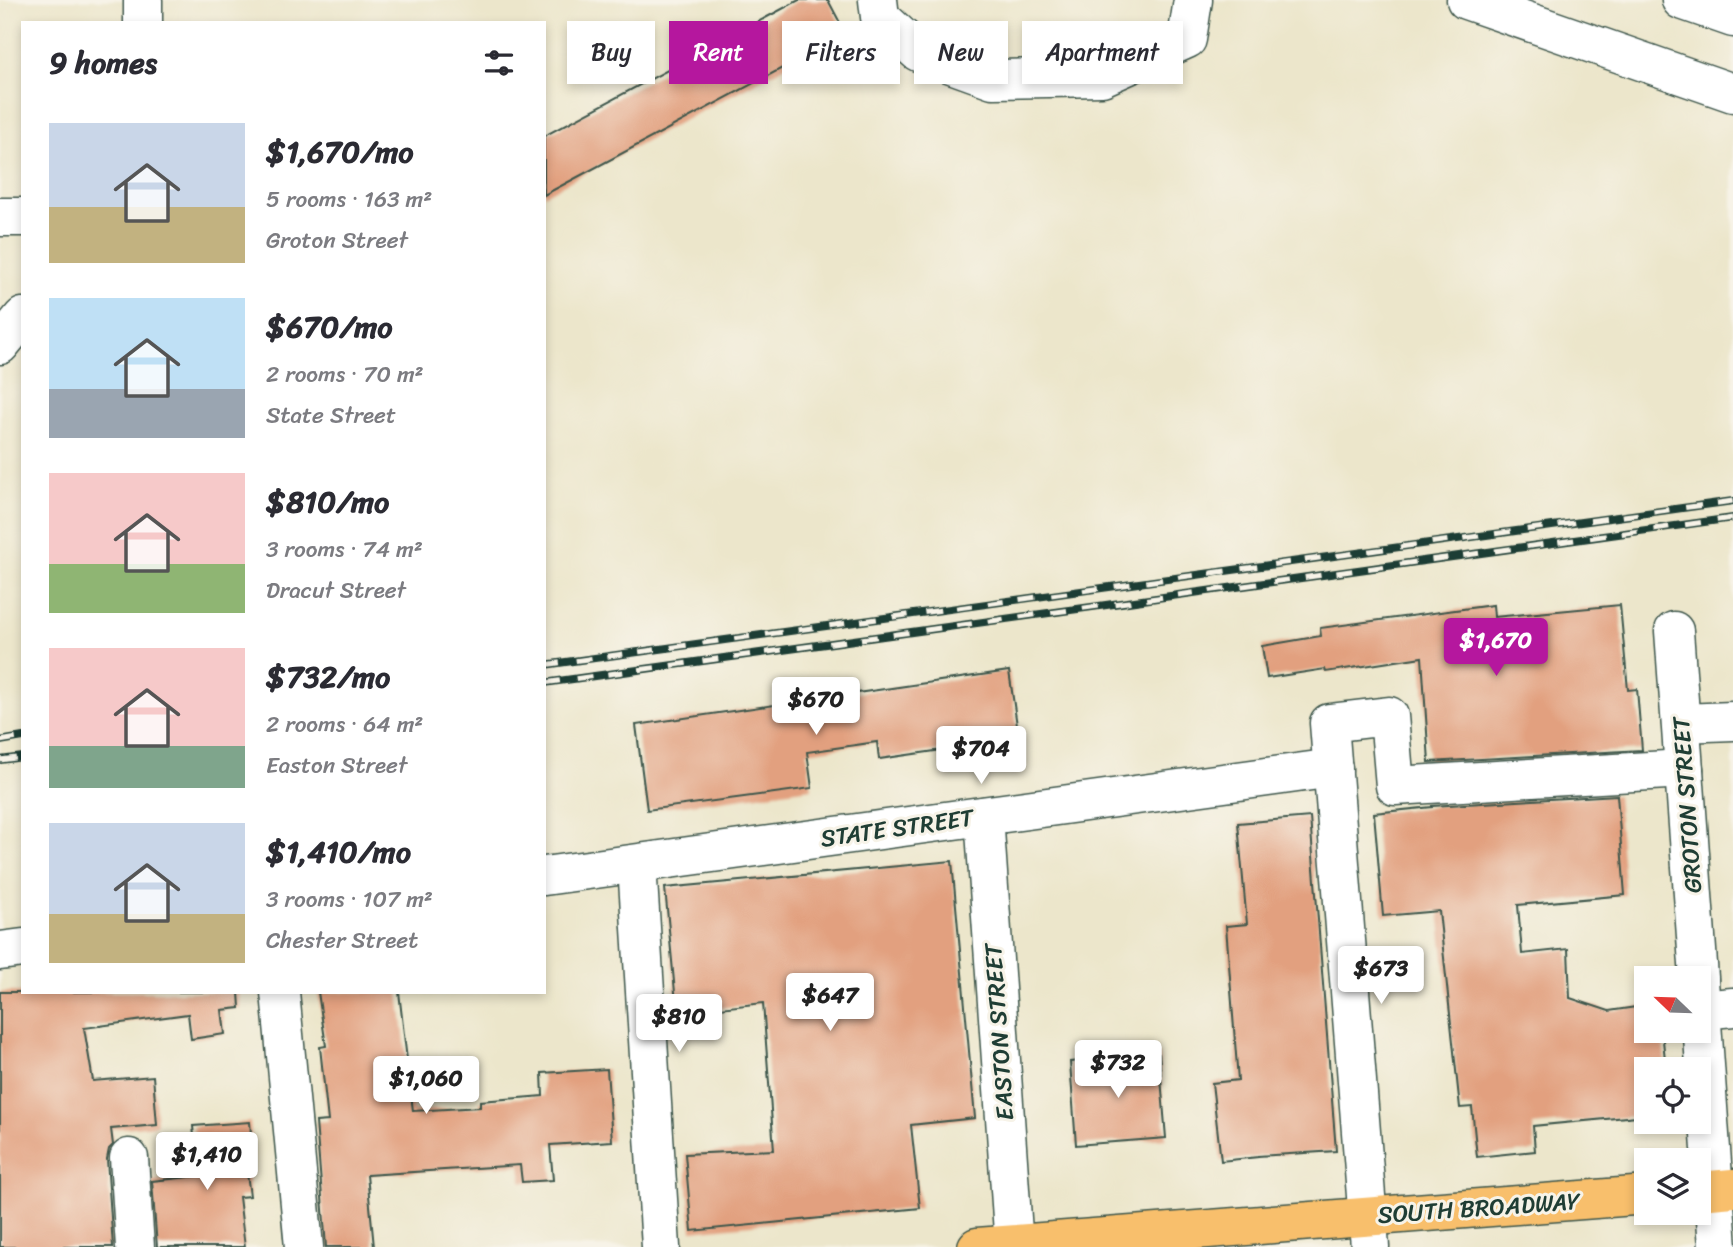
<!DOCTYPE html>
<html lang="en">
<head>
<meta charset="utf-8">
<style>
	body { margin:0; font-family:Sriracha,sans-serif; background:#f7f7f7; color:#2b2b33; height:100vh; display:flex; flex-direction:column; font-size:26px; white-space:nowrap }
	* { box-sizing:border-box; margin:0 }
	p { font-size:23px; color:#7c7c81 }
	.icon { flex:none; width:38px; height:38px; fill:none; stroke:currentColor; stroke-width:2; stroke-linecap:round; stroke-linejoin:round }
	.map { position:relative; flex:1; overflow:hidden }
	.panel { position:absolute; left:21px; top:21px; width:525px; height:973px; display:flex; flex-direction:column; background:#fff; border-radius:0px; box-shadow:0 4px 10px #0003 }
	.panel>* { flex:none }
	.hud { position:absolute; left:567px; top:21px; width:665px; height:63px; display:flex; gap:14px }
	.needle { width:46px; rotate:293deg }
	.controls { position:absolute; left:1634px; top:966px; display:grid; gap:14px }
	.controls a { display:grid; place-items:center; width:77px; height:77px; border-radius:0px; background:#fff; box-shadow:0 4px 10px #0003; font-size:35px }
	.price { position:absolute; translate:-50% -60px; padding:0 16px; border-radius:7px; background:#fff; color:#222; font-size:23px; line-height:46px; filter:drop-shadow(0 2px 4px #0008) }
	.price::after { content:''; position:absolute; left:50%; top:42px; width:21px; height:16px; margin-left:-10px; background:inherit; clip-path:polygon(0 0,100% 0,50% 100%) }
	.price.current { background:#b5179e; color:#fff }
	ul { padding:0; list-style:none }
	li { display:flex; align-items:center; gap:21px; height:175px; padding:0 28px }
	li span { display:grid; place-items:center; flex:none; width:196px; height:140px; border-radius:0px; color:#555 }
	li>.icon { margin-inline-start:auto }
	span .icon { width:84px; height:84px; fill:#fffc; stroke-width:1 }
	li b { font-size:30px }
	h2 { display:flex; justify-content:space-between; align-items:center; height:84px; padding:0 28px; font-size:30px }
	.pill { padding:0 24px; border-radius:0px; background:#fff; box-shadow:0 4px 10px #0003; font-size:24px; line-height:63px }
	.pill.current { background:#b5179e; color:#fff }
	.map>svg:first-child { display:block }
</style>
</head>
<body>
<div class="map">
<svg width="1733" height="1247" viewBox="0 0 1733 1247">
	<rect width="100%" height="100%" fill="#f7f3e8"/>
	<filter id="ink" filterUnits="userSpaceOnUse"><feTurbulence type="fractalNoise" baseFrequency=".0143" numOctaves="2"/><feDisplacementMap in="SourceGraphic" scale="14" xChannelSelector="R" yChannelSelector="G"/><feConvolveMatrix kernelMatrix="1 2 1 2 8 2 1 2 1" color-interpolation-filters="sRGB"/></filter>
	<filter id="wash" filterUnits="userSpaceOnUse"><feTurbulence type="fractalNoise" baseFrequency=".00686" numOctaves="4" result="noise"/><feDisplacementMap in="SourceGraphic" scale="28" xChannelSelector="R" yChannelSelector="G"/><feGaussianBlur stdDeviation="1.57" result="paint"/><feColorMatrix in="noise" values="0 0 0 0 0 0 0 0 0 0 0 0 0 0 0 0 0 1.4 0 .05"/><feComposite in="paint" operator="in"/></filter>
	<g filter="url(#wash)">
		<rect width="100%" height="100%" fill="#ece6cb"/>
		<g id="blocks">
			<!-- building -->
			<g fill="#e2a07f">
				<path d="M799,0H828L846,34L544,195V136Z"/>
				<path d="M1493,605L1494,617L1620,605L1628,690L1637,689L1642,750L1429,762L1422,657L1326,672L1325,669L1267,678L1262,646L1321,636L1320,628Z"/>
				<path d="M1009,671L1019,739L879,759L877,742L807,752L812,788L647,810L636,725Z"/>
				<path d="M1617,795L1625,895L1518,905L1522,954L1568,949L1570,998L1609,1011L1643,1006L1644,1017L1647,1016V1031H1662L1666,1069H1647V1115L1533,1126L1535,1151L1477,1157L1472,1107L1460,1108L1439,911L1383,916L1374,813L1432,807V806Z"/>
				<path d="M1310,817L1336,1151L1258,1156V1157L1221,1161L1212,1083L1238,1080L1226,926L1247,924L1238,823Z"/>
				<path d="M952,861L975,1118L911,1125L920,1208L692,1231L685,1154L774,1150L763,1003L677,1013L665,888Z"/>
				<path d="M0,992H239L240,1008L222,1010L225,1034L191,1039L188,1014L84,1028L93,1081L153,1076L157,1125L111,1129L113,1145L109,1149L107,1159L113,1247H0Z"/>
				<path d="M318,992H399L413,1111L480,1107V1101L543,1096L542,1073L607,1069L612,1141L550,1145L553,1180L522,1182L520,1165L367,1175L374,1247H326L316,1122L328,1121L320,1047L326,1046Z"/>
				<path d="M1159,1054L1166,1138L1076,1145L1070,1062Z"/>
				<path d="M250,1122L253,1158H245L250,1196L239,1197L245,1247H157L152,1181L198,1176L193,1126Z"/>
			</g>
		</g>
	</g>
	<g filter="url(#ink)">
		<use href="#blocks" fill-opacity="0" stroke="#3e564b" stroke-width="2"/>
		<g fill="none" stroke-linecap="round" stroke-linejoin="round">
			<defs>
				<g id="minor">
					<path d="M143,0V23"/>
					<path d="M878,0L880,17L918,52L993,79L1102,77L1187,39L1193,0"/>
					<path d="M1466,0L1733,93"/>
					<path d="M1681,0L1733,18"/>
					<path d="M0,217H23"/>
					<path d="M0,345L23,317"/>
					<path d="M1674,631L1699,978"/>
					<path d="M1681,723L1733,721"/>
					<path d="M984,816L1014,1247"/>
					<path d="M637,864L661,1247"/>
					<path d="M544,876L1333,768"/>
					<path d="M0,951L23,948"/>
					<path d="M1699,981L1718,1247"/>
					<path d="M280,992L304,1247"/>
					<path d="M1701,1010L1733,1007"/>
					<path d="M129,1158L135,1247"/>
					<path d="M1370,1247L1329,723L1389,716L1395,786L1684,769"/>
				</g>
				<g id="major">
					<path d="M1699,1191L1733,1188"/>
					<path d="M977,1247L1647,1195"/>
				</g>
			</defs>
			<!-- minor casing -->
			<use href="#minor" stroke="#3e564b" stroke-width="41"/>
			<!-- major casing -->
			<use href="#major" stroke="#3e564b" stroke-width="41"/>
			<!-- minor -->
			<use href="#minor" stroke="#fff" stroke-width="38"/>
			<!-- major -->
			<use href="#major" stroke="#f8bf6c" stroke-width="38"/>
			<defs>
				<g id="rail">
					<path d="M544,665L1733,501"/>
					<path d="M544,683L1733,518"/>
					<path d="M0,741L23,737"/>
					<path d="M0,760L23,757"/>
				</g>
			</defs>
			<!-- rail casing -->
			<use href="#rail" stroke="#1f3d34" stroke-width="8"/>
			<!-- rail -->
			<use href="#rail" stroke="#f7f3e8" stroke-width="5" stroke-dasharray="16" stroke-linecap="butt"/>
		</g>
	</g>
	<g text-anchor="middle" stroke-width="6" stroke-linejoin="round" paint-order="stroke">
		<!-- street labels -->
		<g font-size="24" fill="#1f3d34" stroke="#f7f3e8">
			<text transform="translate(1687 805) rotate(-94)" y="8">GROTON STREET</text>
			<text transform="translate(897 828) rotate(-8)" y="8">STATE STREET</text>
			<text transform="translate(999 1032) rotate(-94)" y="8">EASTON STREET</text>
			<text transform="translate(1479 1208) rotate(-4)" y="8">SOUTH BROADWAY</text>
		</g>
	</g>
</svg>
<div class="controls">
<a><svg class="needle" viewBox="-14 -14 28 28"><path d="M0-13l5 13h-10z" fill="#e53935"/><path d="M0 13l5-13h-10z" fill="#7c7c81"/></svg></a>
<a><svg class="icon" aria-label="locate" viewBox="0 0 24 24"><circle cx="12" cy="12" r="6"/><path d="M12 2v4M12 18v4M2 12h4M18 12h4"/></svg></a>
<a><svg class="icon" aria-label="layers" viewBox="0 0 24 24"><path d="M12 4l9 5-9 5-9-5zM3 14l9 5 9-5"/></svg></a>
</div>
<b class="price current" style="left:1496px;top:678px">$1,670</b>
<b class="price" style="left:816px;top:737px">$670</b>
<b class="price" style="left:981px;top:786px">$704</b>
<b class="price" style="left:1381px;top:1006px">$673</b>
<b class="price" style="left:830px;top:1033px">$647</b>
<b class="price" style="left:679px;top:1054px">$810</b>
<b class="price" style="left:1118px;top:1100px">$732</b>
<b class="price" style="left:426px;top:1116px">$1,060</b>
<b class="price" style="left:207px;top:1192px">$1,410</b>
<div class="hud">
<a class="pill">Buy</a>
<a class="pill current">Rent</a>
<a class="pill">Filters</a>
<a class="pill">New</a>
<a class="pill">Apartment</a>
</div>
<section class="panel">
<h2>9 homes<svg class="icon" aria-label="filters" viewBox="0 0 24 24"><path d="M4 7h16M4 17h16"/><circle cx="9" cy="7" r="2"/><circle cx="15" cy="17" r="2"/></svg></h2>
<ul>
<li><span style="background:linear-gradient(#c9d6e8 60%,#c2b280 0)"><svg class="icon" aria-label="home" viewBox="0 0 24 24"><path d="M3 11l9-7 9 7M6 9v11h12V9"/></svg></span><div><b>$1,670/mo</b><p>5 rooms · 163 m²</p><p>Groton Street</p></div></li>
<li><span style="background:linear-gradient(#bfe0f5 65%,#9aa5b1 0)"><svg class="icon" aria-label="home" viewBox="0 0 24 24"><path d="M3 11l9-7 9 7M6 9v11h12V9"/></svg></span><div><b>$670/mo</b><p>2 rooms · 70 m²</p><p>State Street</p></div></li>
<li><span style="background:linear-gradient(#f6c9c9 65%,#8fb573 0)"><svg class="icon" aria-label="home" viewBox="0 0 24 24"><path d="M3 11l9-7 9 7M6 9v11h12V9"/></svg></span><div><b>$810/mo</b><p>3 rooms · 74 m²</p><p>Dracut Street</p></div></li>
<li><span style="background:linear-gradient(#f6c9c9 70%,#7fa58c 0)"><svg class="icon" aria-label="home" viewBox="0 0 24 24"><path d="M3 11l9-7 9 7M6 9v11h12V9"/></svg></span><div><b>$732/mo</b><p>2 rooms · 64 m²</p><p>Easton Street</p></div></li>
<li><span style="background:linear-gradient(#c9d6e8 65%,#c2b280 0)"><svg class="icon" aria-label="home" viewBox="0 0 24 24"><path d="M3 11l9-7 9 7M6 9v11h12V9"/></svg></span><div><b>$1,410/mo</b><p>3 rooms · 107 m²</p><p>Chester Street</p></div></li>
</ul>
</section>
</div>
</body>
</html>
